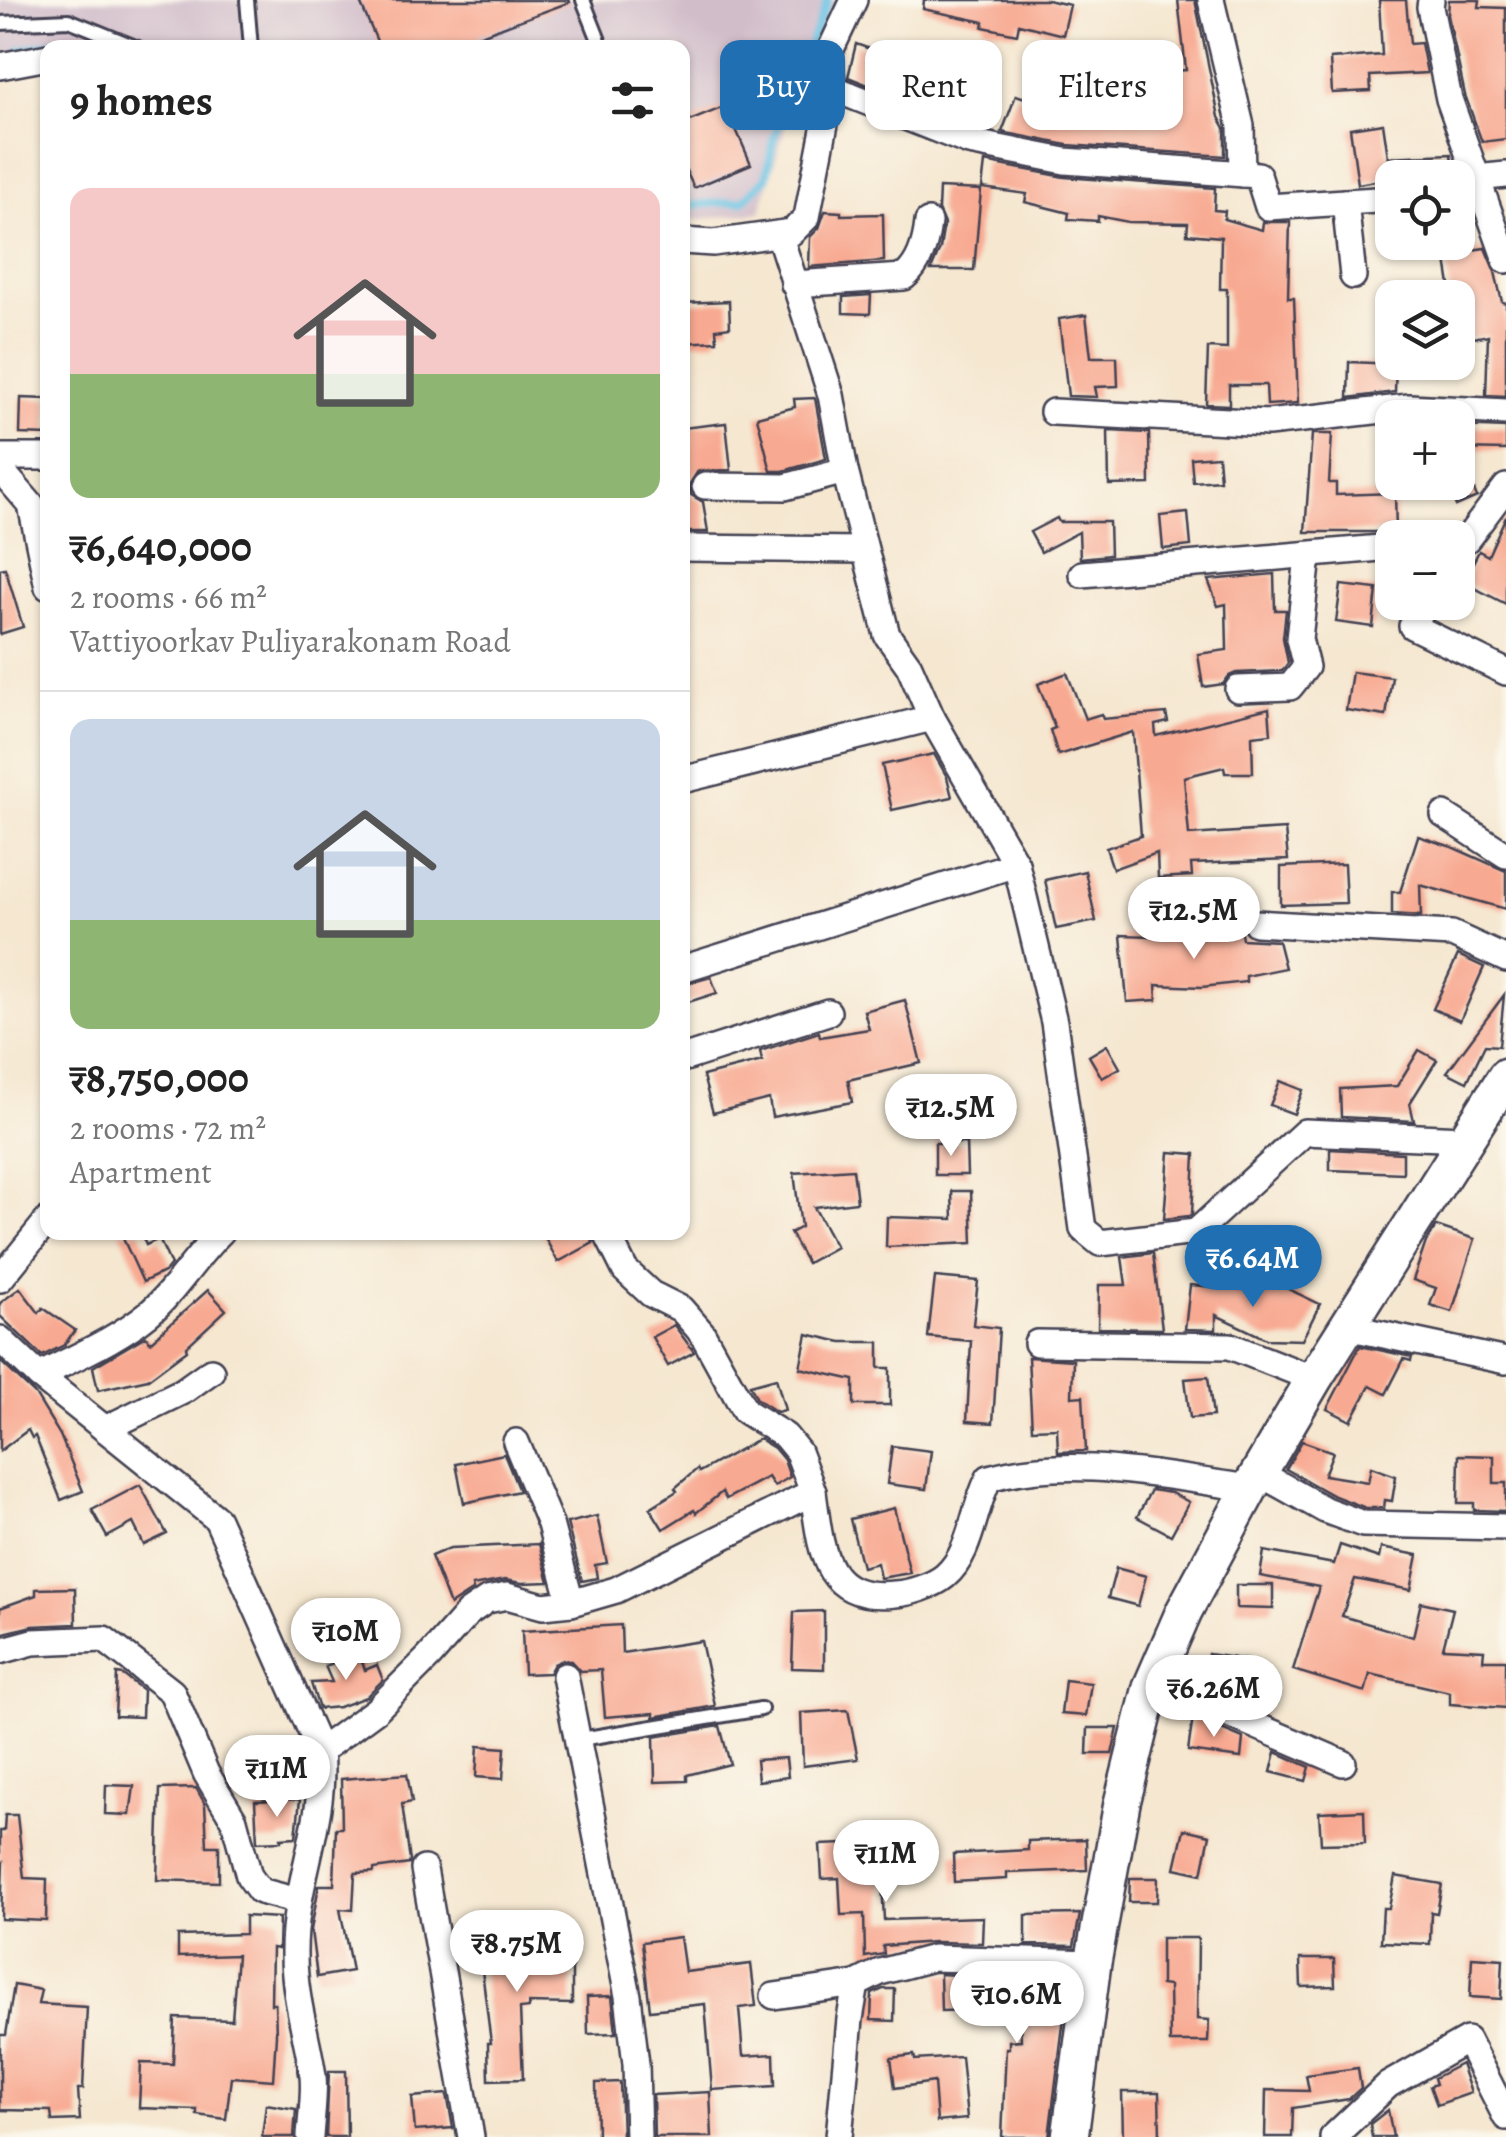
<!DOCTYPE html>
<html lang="en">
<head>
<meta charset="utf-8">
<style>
	body { margin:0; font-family:Alegreya,serif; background:#f6f6f6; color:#222; height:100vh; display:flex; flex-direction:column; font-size:38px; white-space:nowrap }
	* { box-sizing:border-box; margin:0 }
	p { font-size:32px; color:#767676 }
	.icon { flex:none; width:55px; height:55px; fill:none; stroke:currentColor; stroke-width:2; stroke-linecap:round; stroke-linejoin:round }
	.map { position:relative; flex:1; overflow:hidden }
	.drawer { position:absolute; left:40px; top:40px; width:650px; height:1200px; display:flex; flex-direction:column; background:#fff; border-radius:20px; box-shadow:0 2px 8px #0004 }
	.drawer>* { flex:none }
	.guide { position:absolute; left:720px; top:40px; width:635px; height:90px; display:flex; gap:20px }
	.fabs { position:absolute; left:1375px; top:160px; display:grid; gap:20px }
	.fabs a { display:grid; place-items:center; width:100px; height:100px; border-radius:20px; background:#fff; box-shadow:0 2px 8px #0004; font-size:50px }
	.price { position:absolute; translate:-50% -85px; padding:0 22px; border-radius:35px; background:#fff; color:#222; font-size:32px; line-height:65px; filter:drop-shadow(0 2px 5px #0008) }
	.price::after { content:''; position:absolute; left:50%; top:60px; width:30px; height:22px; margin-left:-15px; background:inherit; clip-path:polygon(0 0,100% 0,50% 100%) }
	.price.on { background:#1f6fb2; color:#fff }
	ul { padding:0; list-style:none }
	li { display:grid; align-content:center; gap:20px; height:530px; padding:0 30px }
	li+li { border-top:2px solid #e0e0e0 }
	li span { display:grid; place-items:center; height:310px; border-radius:20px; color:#555 }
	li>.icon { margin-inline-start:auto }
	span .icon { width:180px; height:180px; fill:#fffc; stroke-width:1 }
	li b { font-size:42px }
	h2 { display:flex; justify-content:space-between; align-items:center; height:120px; padding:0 30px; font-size:42px }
	.tag { padding:0 35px; border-radius:20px; background:#fff; box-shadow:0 2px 8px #0004; font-size:35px; line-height:90px }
	.tag.on { background:#1f6fb2; color:#fff }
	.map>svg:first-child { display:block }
</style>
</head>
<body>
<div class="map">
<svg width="1506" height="2137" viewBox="0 0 1506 2137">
	<rect width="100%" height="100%" fill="#fbf7ec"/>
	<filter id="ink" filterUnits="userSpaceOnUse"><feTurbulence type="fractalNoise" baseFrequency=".01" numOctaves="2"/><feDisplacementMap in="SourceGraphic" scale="20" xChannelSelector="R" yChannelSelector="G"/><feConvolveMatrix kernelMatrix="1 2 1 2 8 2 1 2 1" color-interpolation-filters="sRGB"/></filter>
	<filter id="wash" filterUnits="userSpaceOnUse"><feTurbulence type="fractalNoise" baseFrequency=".0048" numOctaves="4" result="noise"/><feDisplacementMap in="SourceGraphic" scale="40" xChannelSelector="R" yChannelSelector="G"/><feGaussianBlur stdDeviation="2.25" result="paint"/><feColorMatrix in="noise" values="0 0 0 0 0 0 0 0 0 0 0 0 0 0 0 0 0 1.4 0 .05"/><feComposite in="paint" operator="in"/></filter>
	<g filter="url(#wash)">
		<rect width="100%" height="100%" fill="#f5e7d0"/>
		<!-- industrial -->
		<path fill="#d1bdca" d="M0,0H856L801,73L760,212L683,221L682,48H48L0,56Z"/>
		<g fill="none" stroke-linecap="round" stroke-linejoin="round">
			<!-- stream -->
			<g stroke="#66c2e4" stroke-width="8">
				<path d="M20,50L73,39L98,48"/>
				<path d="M682,206L743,201L766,178L774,137L828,0"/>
			</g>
		</g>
		<g id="blocks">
			<!-- building -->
			<g fill="#f8a991">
				<path d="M359,0H569L570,2L478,36L481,48H380Z"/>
				<path d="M924,0H1047L1070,5L1063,35L1019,24L1017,34L983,27L984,22L923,9Z"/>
				<path d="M1178,0H1195L1219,117L1225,128V156L1067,145L1002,132L1016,95L1028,99L1027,69L1126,66V75L1186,70Z"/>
				<path d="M1379,0H1406L1410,44L1421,43L1427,73L1370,76L1371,91L1332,93L1330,59L1382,55Z"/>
				<path d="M1449,0H1480L1479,7L1506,8V139L1482,142L1465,95L1448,15Z"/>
				<path d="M856,44L884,54L873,87L848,77Z"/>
				<path d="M726,106L751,164L694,188L682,162V124Z"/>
				<path d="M1383,123L1388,157L1451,154L1454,178H1392L1358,184L1350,128Z"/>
				<path d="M985,162L1064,177L1215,188L1214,210L1225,211L1224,219L1262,230L1263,222H1290L1288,298H1294L1298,403L1267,405L1266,385H1229V405L1206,404L1208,348L1227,349V289H1220L1221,237L1187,234L1188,223L1128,222L1098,216V221L1068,219L1069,213L1025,202L1027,194L982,188Z"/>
				<path d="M939,188L981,190L974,270H931L940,249L944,224L938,210Z"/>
				<path d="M825,211L841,212V215L883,214L884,261L809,267L810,237L819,228Z"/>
				<path d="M1485,248L1495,272L1502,302L1506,303V396L1486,395L1488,335L1469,339L1461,298H1452L1445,254Z"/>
				<path d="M871,295L870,314L843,313V297Z"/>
				<path d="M729,301L730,327L716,329L717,341L682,343V303Z"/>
				<path d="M1086,315L1091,357H1117L1118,386L1095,387L1097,397L1068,396L1059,319Z"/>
				<path d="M1349,362L1396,364L1395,392L1348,398Z"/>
				<path d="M21,398L48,399V435L20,434Z"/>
				<path d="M815,398L826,459L783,471H771L757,417L795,407L794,399Z"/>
				<path d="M726,423L731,470L698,471L689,485L691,495L703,502L708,532H682V428Z"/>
				<path d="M1458,426L1506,428V450L1458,449Z"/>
				<path d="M1108,431L1149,433L1150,484L1109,485Z"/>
				<path d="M1312,434H1332L1329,483H1336V495L1395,493L1396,532H1305Z"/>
				<path d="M1218,456L1220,480L1193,482L1191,458Z"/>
				<path d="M1447,482H1471L1477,497L1456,506Z"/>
				<path d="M1188,513L1191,546L1163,549L1160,516Z"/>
				<path d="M1506,516V604L1463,582L1479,551L1488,556Z"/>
				<path d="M1057,518L1059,522H1109L1110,555L1080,558L1079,532L1041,552L1030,532Z"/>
				<path d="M5,568L23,627L0,634V569Z"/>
				<path d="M1274,574L1275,610H1286L1283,638L1288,663L1282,671L1236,673L1229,676L1223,684L1203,687L1198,654L1227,650L1226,604L1218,606L1208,580Z"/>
				<path d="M1341,585L1377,589L1373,627L1336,622Z"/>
				<path d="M1352,672L1392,677L1386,716L1346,710Z"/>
				<path d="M1067,673L1085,719L1101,714L1103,719L1166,713L1168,722L1155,725L1156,736L1269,708L1271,734L1252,736L1253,773H1225L1224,767L1184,777L1189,835L1285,829L1288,860L1191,864L1192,876L1158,878L1157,853L1113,869L1106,848L1141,836L1133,732L1058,755L1050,730L1055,728L1038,684Z"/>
				<path d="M934,754L947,777L952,797L892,810L882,765Z"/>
				<path d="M1418,836L1452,847L1506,871V909L1420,885L1421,916L1392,914V892H1400Z"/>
				<path d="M1344,864L1346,903L1281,905V867Z"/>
				<path d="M1085,871L1096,921L1056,929L1045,880Z"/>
				<path d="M1240,928L1242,939L1278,941L1285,968L1246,976V982L1202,987L1156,985L1157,1000L1127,1002L1121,935L1216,938L1215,931Z"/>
				<path d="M1458,955L1484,967L1460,1021L1433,1009Z"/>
				<path d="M711,977L717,993L682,1004V985Z"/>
				<path d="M1504,995L1499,1046L1485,1045L1467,1082L1447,1072Z"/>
				<path d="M905,1000L921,1063L848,1080L852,1102L772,1117L769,1099L713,1113L703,1076L762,1061L760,1051L819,1032L820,1037L869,1029L864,1011Z"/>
				<path d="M1107,1045L1120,1068L1102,1078L1089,1056Z"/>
				<path d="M1419,1050L1437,1060L1410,1103L1414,1121L1341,1117L1340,1089L1397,1086Z"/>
				<path d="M1280,1081L1303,1090L1294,1114L1270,1105Z"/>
				<path d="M935,1143H966L967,1175H935Z"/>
				<path d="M1330,1149L1403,1153V1173L1330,1170Z"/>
				<path d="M1169,1152L1195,1154L1192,1214L1189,1216L1164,1219Z"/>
				<path d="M853,1169L857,1202L814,1207L836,1247L807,1263L790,1233L801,1227L794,1173Z"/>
				<path d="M952,1191H971L973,1243L886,1247L887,1217L953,1219Z"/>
				<path d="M1436,1226L1475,1239L1452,1312L1430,1305L1436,1288L1413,1280L1426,1242Z"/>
				<path d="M120,1232H140L146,1245L159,1239L171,1265L166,1271L143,1282Z"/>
				<path d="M542,1232H590L593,1243L558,1262Z"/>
				<path d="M1153,1253L1162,1329L1098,1328L1099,1285H1126L1122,1257Z"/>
				<path d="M1259,1275L1320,1304L1302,1340L1266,1339L1216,1315V1330L1185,1329L1190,1285L1252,1290Z"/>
				<path d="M935,1277L978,1281L973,1325L999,1328L993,1423L967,1421L971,1341L928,1337Z"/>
				<path d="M20,1288L39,1313L43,1308L75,1330L64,1345L42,1356L0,1316V1303Z"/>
				<path d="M208,1290L226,1310L186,1347L187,1350L148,1379L98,1390L93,1367L146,1336L150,1342Z"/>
				<path d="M674,1325L694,1352L668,1366L652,1337Z"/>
				<path d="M807,1334L842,1342H879V1368H890V1405H854V1380L800,1368Z"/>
				<path d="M1360,1346L1412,1357L1411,1361L1404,1359L1386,1394L1370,1386L1351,1421L1327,1409Z"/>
				<path d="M1028,1357L1073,1360L1072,1397L1083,1396L1086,1451L1058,1452L1057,1428L1032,1429Z"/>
				<path d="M0,1361L35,1394L60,1435L83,1491L61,1500L35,1436L32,1438L28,1430L0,1451Z"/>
				<path d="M1208,1377L1213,1416L1190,1418L1185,1379Z"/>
				<path d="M776,1378L785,1410L777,1412L757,1399L750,1385Z"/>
				<path d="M759,1439L774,1448L784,1460L790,1477L774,1486L768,1477L726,1499L722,1492L696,1513L694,1510L663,1529L650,1508L677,1491L675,1488L697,1469L699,1472Z"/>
				<path d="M1302,1441L1333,1452L1324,1475L1368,1482L1371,1467L1396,1476L1392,1501L1385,1500L1384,1508H1366L1332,1495L1286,1469Z"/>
				<path d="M892,1446L931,1451L926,1489L887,1484Z"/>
				<path d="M504,1454L519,1491L464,1503L456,1464Z"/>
				<path d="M1459,1455L1494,1456V1483H1506V1511L1474,1510V1503H1458Z"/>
				<path d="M140,1485L167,1534L144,1545L133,1523L107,1537L92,1510Z"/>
				<path d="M1151,1490L1171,1493L1189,1502L1171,1535L1137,1517Z"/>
				<path d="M894,1508L910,1573L880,1578L877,1563L862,1567L850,1519Z"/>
				<path d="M597,1516L607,1563L595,1565L597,1578L582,1581L567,1523Z"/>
				<path d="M539,1544L549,1582L522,1583L505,1580L472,1586L473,1590L450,1605L431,1556L450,1548Z"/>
				<path d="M1340,1545L1379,1558L1381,1548L1418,1555L1411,1590L1355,1579L1342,1616L1413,1637L1421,1602L1453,1609L1443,1648L1484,1650L1483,1660H1506V1708L1450,1704V1692L1370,1674L1365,1692L1293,1670L1319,1587L1260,1576L1264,1551L1334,1564Z"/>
				<path d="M1116,1568L1146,1576L1138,1606L1108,1598Z"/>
				<path d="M1236,1585H1273V1609L1236,1608Z"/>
				<path d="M75,1588L76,1624L32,1626L0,1634V1608L36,1595V1589Z"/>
				<path d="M824,1611V1669L792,1668L794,1612Z"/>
				<path d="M621,1625L622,1653L701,1641L715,1706L654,1717V1713L605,1717L601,1670L580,1671L571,1661L563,1660L554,1664L549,1673L524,1674L522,1631Z"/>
				<path d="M359,1653L365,1670L377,1665L383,1680L366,1697L339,1707L319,1709L311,1683L332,1682L325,1666Z"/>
				<path d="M1208,1654L1248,1660L1243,1702L1204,1686Z"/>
				<path d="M117,1674L123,1675L143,1690L142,1717L115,1716Z"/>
				<path d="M1065,1680L1091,1683L1086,1716L1061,1714Z"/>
				<path d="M848,1710L858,1759L803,1766L801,1713Z"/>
				<path d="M1193,1717L1243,1738L1241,1758L1188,1751Z"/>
				<path d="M720,1726L730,1764L687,1775V1781L655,1782L654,1737Z"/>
				<path d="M1088,1728H1118L1112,1754H1087Z"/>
				<path d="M478,1746L505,1748L503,1779L476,1777Z"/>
				<path d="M1276,1752L1310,1767L1306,1781L1271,1772Z"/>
				<path d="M786,1758L788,1777L758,1781L756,1760Z"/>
				<path d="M407,1774L412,1802L402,1804L410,1861L409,1864L374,1869V1872L355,1873L353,1910L340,1909L352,1971L317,1977L311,1930L319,1885H334L336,1828H342L341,1779Z"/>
				<path d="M106,1785L134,1786L130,1815L105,1814Z"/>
				<path d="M196,1788L205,1804L207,1846H219V1882L157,1880L160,1789Z"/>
				<path d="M300,1799L296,1837L281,1838V1841L257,1842L255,1801Z"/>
				<path d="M1364,1810L1365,1843L1321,1844L1319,1812Z"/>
				<path d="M5,1815H17L24,1878L47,1879L46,1921L1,1919L3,1862L0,1863V1831H4Z"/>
				<path d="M1184,1829L1210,1835L1202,1874L1175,1868Z"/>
				<path d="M1086,1839L1087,1870L1007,1873V1879L954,1882L953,1854L1028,1850V1841Z"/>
				<path d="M870,1843L871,1882L882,1881L884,1920L983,1917L982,1943L934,1942L883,1946L884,1954L865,1957L864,1914L841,1915L839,1878L822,1879L820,1845Z"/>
				<path d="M1395,1876L1442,1884L1437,1913L1431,1912L1430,1944L1381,1942L1383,1908H1389Z"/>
				<path d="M1130,1878H1158L1157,1902H1129Z"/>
				<path d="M1080,1914L1074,1946L1026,1945V1915Z"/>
				<path d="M245,1916L279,1918L278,1949L272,1948L271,2004H275L276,2035L273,2080L231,2077L226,2119L197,2115V2110L139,2108L141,2063L173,2064L175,2018L232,2020L237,1955L178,1957V1936L245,1934Z"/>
				<path d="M495,1922L505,1972L540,1968L541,1943H572V2004L529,2003V2008L520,2009L523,2079L489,2080L488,2043H491L479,1946L466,1949L462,1929Z"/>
				<path d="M680,1937L685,1972L751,1964L756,2006L739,2008L743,2056L774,2054L775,2086L712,2090L705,2004L650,2010L642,1942Z"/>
				<path d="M1161,1938H1198L1197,2019L1209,2020L1208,2042H1170L1169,1986L1161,1985Z"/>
				<path d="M1472,1957L1503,1959L1501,1999L1470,1997Z"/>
				<path d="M1300,1959H1334L1335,1986L1301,1987Z"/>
				<path d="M940,1974L1039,1980L1037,2009H1065L1049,2137H1002L1006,2048H1009V2041L1021,2040L1020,2023H1009L1008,2009L941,2011Z"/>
				<path d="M14,1985L41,1990L38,2004L87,2007L83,2089H78L80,2120L52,2121L51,2111L0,2110V2035H6Z"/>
				<path d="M883,1989H895L894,2021L871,2020L872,1994Z"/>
				<path d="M612,1996L616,2033L588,2034L587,1997Z"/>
				<path d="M914,2055L915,2060L961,2057L967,2119L937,2122L934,2082L895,2088L891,2058Z"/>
				<path d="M1461,2064L1471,2093L1437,2105L1430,2086L1436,2084L1434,2078Z"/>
				<path d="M1358,2068L1361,2088L1349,2099L1293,2108L1292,2137H1265L1266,2090L1309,2091L1306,2075Z"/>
				<path d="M329,2071H346L347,2137H326Z"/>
				<path d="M620,2082L622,2137H597L596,2083Z"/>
				<path d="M710,2092L712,2137H654L653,2095Z"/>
				<path d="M1122,2092H1159L1160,2137H1123Z"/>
				<path d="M447,2094L453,2128L415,2131L412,2097Z"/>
				<path d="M266,2104L296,2109L294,2137H262Z"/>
				<path d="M1388,2110L1393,2137H1372L1370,2124Z"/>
			</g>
		</g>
	</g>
	<g filter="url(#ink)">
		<use href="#blocks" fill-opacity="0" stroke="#424051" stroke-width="2.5"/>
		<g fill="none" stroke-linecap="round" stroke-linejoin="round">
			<defs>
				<g id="lane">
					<path d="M247,0L251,48"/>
					<path d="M583,0L602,48"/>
					<path d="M0,23L69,20L138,48"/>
					<path d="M575,1740L761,1709"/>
				</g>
				<g id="street">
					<path d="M1211,0L1241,126L1242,174"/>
					<path d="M1431,0L1430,7L1449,99L1506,260"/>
					<path d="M0,66L48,57"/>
					<path d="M832,88L830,51L854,0"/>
					<path d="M1476,178L1506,175"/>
					<path d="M1345,202L1353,276"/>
					<path d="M779,234L831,395L845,471L887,635L909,666L932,718L1016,864L1054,1022L1083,1229L1100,1243L1196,1232L1305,1132L1464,1139"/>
					<path d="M682,241L713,243L792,232L807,217L832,88L969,142L1065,161L1258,175L1268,207L1392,199"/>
					<path d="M794,284L904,277C920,264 926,242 928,222"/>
					<path d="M1053,412L1268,423L1409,407L1506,412"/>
					<path d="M0,457H48"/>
					<path d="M0,469L31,505L48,587"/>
					<path d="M705,486L785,487L845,471"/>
					<path d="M1458,540L1467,539L1506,487"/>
					<path d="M682,548L864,550"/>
					<path d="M1082,574L1392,547"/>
					<path d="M1427,602L1412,626L1506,672"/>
					<path d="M1238,689L1290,687L1306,667L1299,639L1308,556"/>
					<path d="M682,780L932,718"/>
					<path d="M1444,815L1506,855"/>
					<path d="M1256,923L1452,934L1506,959"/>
					<path d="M682,969L1016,864"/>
					<path d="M682,1059L828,1012"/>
					<path d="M0,1279L48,1220"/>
					<path d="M1347,1327L1506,1361"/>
					<path d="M0,1339L39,1376L217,1519L320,1751"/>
					<path d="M1037,1343L1230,1346L1314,1379"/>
					<path d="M39,1376C75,1357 116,1340 148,1314C173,1294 195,1257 221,1232"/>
					<path d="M105,1429L183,1391L211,1371"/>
					<path d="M516,1442L550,1524L571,1603"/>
					<path d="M1259,1473L1325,1510L1363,1524L1506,1527"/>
					<path d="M813,1492C821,1548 822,1602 895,1594C910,1593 933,1586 945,1576C972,1553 973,1508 989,1478C1073,1454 1165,1477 1250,1488"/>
					<path d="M0,1651L33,1642L104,1639L172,1692L206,1773L234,1820L249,1876L260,1891L298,1901"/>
					<path d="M565,1676L628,1996L636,2064L638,2137"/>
					<path d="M1154,1682L1343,1763"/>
					<path d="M424,1869L471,2137"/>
					<path d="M774,1996L856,1984"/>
					<path d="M310,2137C311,2118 315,2095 313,2076C307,2035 294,1997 294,1955C293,1884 327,1821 320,1751L376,1710L429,1657L468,1613L487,1600L507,1596L543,1606L571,1603L616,1590L813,1492L798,1452L785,1436L745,1411L702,1333L681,1309L651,1294L625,1270L606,1232"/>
					<path d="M839,2137L850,2019L856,1984L880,1972L933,1958L1093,1963"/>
					<path d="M1333,2137L1388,2085L1467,2040L1506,2117"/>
				</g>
				<path id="secondary" d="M1070,2137L1093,1963L1122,1803L1151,1687L1184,1611L1250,1488L1314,1379L1506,1076"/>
			</defs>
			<!-- lane casing -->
			<use href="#lane" stroke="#424051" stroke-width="18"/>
			<!-- street casing -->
			<use href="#street" stroke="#424051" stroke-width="30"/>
			<!-- secondary casing -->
			<use href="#secondary" stroke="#424051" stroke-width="40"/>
			<!-- lane -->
			<use href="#lane" stroke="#fff" stroke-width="12"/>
			<!-- street -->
			<use href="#street" stroke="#fff" stroke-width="25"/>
			<!-- secondary -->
			<use href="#secondary" stroke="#fff" stroke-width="35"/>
		</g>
	</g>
</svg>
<div class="fabs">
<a><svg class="icon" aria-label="locate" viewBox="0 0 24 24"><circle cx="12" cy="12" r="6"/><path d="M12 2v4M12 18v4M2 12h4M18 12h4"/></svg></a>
<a><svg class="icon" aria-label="layers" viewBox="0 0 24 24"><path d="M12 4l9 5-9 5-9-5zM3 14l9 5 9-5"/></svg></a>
<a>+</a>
<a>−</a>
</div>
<b class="price" style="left:1194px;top:962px">₹12.5M</b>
<b class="price" style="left:951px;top:1159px">₹12.5M</b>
<b class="price on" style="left:1253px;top:1310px">₹6.64M</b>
<b class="price" style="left:346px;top:1683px">₹10M</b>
<b class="price" style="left:1214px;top:1740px">₹6.26M</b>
<b class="price" style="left:277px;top:1820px">₹11M</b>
<b class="price" style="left:886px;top:1905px">₹11M</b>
<b class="price" style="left:517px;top:1995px">₹8.75M</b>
<b class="price" style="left:1017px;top:2046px">₹10.6M</b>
<div class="guide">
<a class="tag on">Buy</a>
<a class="tag">Rent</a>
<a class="tag">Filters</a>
</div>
<section class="drawer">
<h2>9 homes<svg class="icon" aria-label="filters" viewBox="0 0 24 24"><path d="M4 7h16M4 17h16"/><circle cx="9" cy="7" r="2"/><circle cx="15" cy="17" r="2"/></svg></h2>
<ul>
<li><span style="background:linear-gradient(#f6c9c9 60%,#8fb573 0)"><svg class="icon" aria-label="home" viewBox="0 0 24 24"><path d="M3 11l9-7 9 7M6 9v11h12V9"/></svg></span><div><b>₹6,640,000</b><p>2 rooms · 66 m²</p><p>Vattiyoorkav Puliyarakonam Road</p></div></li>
<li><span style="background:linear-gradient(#c9d6e8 65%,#8fb573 0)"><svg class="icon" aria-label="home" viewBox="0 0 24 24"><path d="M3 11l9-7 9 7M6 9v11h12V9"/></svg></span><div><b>₹8,750,000</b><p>2 rooms · 72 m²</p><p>Apartment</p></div></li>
</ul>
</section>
</div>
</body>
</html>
